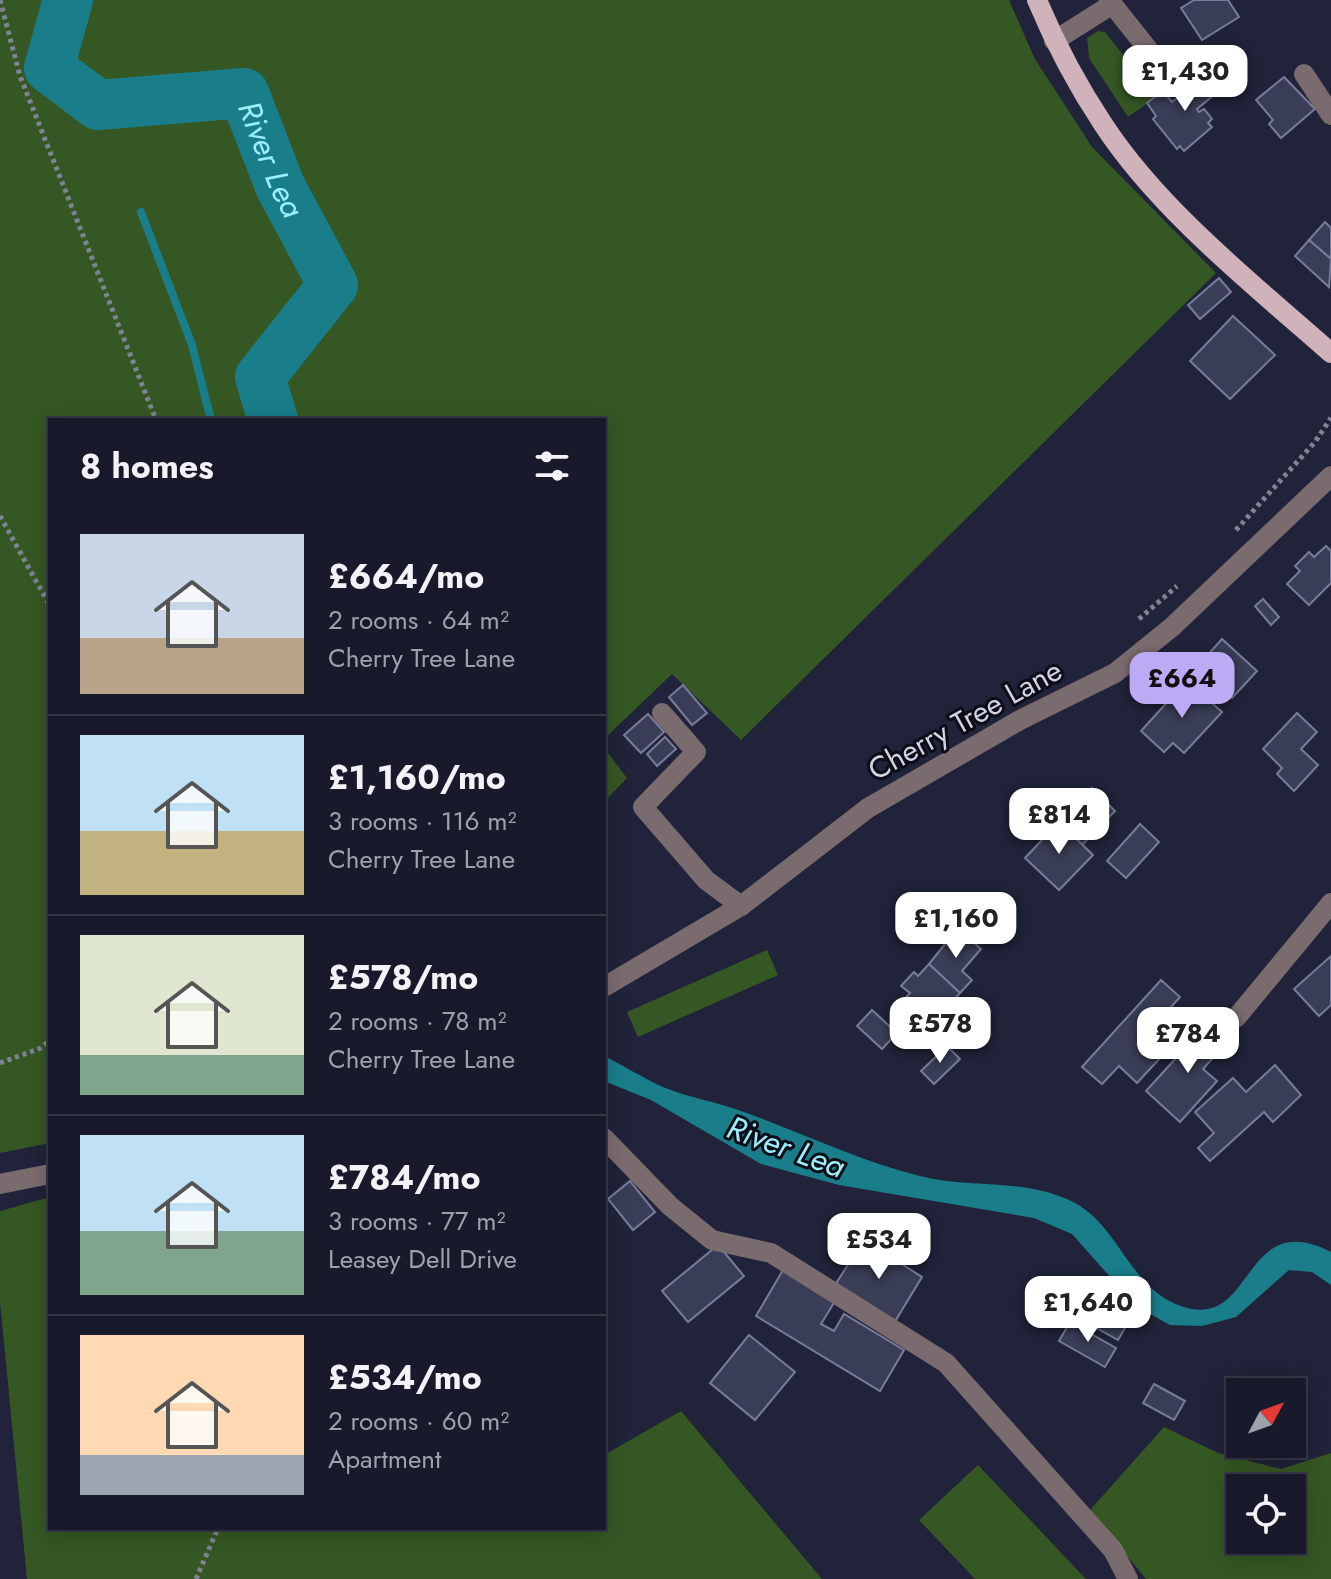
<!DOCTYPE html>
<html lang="en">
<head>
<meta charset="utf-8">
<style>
	body { margin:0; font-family:Jost,sans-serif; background:#212333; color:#f1f3f6; height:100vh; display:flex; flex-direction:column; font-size:30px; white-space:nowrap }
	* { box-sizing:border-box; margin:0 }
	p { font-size:26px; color:#9fa1a9 }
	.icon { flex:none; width:44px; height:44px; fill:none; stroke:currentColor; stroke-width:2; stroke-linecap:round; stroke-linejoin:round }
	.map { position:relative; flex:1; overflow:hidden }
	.panel { position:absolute; left:48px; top:418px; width:558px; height:1112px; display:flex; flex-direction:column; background:#181a2b; border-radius:0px; box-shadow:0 4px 20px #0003,0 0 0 2px #363847 }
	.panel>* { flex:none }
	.needle { width:52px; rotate:49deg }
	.controls { position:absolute; left:1226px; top:1378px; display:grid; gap:16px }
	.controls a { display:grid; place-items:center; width:80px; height:80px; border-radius:0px; background:#181a2b; box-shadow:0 4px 20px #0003,0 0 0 2px #363847; font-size:40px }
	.price { position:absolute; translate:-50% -68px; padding:0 18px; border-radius:16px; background:#fff; color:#222; font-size:26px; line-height:52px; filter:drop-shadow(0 2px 4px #0008) }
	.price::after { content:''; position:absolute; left:50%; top:48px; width:24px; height:18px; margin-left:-12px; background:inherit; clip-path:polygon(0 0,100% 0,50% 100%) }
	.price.active { background:#bcaaf5; color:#111 }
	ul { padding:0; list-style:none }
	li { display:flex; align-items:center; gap:24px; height:200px; padding:0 32px }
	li+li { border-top:2px solid #363847 }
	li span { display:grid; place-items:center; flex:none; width:224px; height:160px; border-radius:0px; color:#555 }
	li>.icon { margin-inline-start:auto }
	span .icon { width:96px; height:96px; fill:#fffc; stroke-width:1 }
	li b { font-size:34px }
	h2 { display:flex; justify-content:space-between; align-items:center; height:96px; padding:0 32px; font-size:34px }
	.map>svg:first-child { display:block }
</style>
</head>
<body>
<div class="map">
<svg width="1331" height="1579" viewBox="0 0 1331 1579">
	<rect width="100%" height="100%" fill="#202339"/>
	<!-- green -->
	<g fill="#355723" fill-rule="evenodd">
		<path d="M0,0H1009L1035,59L1092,147L1216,273L741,740L672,674L604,739V420H50V1143L0,1153Z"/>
		<path d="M1098,31L1105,32L1156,97L1128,117L1089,58L1087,38Z"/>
		<path d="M604,748L627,778L604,802Z"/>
		<path d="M767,950L778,975L638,1037L627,1012Z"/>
		<path d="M50,1197V1528H604V1455L681,1411L822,1579H27L0,1302V1211Z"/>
		<path d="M1164,1427L1218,1453L1281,1469L1331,1453V1579H1146L1090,1510ZM1240,1488H1292V1540H1240Z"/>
		<path d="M978,1465L1086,1579H975L919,1520Z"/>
	</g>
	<!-- water -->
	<path fill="#197e8a" d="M604,1056C624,1066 643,1078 663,1087C689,1098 718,1102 744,1112C803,1133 859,1161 920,1176C970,1189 1021,1178 1069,1200C1119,1222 1128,1288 1181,1306C1255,1333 1241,1206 1331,1252V1285L1312,1272L1289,1270L1236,1317L1202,1326L1170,1325L1136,1306L1072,1234L1034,1218L839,1185L761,1164L651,1100L604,1081Z"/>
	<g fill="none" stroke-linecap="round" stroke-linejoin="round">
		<!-- stream -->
		<path stroke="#197e8a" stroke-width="8" d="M141,212L192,345L211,420"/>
		<!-- river -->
		<path stroke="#197e8a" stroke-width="50" id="s1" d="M68,0L49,68L98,105L244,93L280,186L333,285L260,377L273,420"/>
	</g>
	<!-- building -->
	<g fill="#393d55" stroke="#787c98" stroke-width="2">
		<path d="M1194,0H1228L1239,17L1202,40L1181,8Z"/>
		<path d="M1208,73L1221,89L1197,109L1199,112L1204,109L1212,119L1208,123L1212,127L1184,151L1180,146L1177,149L1153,119L1156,116L1147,103L1163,91L1172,102Z"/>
		<path d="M1284,77L1315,109L1281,138L1269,124L1273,120L1256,100Z"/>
		<path d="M1325,222L1331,228V259L1309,240Z"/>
		<path d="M1309,240L1331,259L1329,287L1295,256Z"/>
		<path d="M1219,278L1231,292L1200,319L1188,305Z"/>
		<path d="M1233,316L1275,355L1230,399L1190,361Z"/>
		<path d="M1326,546L1331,551V583L1309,605L1287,584L1300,571L1295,566L1309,552L1314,557Z"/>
		<path d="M1263,599L1279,617L1271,625L1255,606Z"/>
		<path d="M1222,639L1257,671L1232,698L1223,690L1211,703L1191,684L1202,671L1197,667Z"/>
		<path d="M1191,684L1222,712L1184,753L1173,743L1164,752L1141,731L1181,687L1185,691Z"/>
		<path d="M683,685L707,713L692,725L669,697Z"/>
		<path d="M1297,713L1317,732L1301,749L1318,765L1294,791L1277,774L1282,768L1263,749Z"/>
		<path d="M648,714L664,732L641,753L624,735Z"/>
		<path d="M665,737L676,749L657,766L647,754Z"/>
		<path d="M1092,788L1115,811L1082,845L1059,822Z"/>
		<path d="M1059,822L1093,855L1059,890L1025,858Z"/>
		<path d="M1140,824L1159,842L1126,878L1107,861Z"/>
		<path d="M958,928L981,949L962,971L972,980L960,993L929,964Z"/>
		<path d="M1331,956V1005L1319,1016L1294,989Z"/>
		<path d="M929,964L960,993L931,1026L903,1001L910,993L901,986L914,972L918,976Z"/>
		<path d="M1161,980L1180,997L1154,1026L1174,1043L1137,1083L1119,1066L1102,1084L1082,1067Z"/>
		<path d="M872,1010L897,1033L882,1049L857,1026Z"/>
		<path d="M1208,1023L1228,1041L1203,1069L1217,1081L1180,1122L1146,1091Z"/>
		<path d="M947,1046L960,1059L934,1084L921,1071Z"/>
		<path d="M1275,1065L1301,1095L1273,1122L1264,1112L1210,1161L1198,1148L1214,1133L1195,1112L1233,1078L1246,1092Z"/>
		<path d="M630,1181L655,1212L633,1230L608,1199Z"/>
		<path d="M864,1240L922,1277L894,1323L835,1285Z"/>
		<path d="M718,1245L744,1276L688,1322L662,1291Z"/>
		<path d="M783,1270L835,1301L821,1324L834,1331L844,1314L904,1350L880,1391L756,1316Z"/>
		<path d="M1086,1296L1129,1321L1118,1340L1075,1316Z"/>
		<path d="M1070,1322L1116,1348L1105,1367L1059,1341Z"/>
		<path d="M749,1335L795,1372L755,1420L710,1383Z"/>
		<path d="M1154,1384L1185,1401L1174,1420L1143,1403Z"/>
	</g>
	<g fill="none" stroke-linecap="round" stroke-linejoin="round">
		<!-- path -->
		<g stroke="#808395" stroke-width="5" stroke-dasharray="4 4" stroke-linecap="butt">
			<path d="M0,0L20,76L156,420"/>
			<path d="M0,516L50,606"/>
			<path d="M1236,530L1315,442L1331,418"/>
			<path d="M1139,619L1177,586"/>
			<path d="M0,1063L41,1048L50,1040"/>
			<path d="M196,1579L218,1528"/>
		</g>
		<!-- minor -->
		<g stroke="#7a6b6f" stroke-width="20">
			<path d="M1109,0L1170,77"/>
			<path d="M1054,41L1111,5"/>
			<path d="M1304,74L1331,115"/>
			<path d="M662,713L696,752L643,807L706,880L741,906"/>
			<path d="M604,987L741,906L868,808L1020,720L1115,673L1172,627L1331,476"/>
			<path d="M1236,1018L1331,903"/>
			<path d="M604,1138L670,1206L712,1240L771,1253L946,1363L1113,1550L1128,1579"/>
			<path d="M0,1184L50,1174"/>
		</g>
		<!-- major -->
		<path stroke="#cfb2ba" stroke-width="20" d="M1037,0C1055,43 1077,85 1103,124C1159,210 1254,285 1331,353"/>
	</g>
	<g text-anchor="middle" stroke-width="6" stroke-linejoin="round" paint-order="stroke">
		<!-- street labels -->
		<g font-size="30" fill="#d0d3e2" stroke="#0c0d17">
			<text transform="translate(965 720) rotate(-29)" y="10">Cherry Tree Lane</text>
		</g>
		<!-- water labels -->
		<g font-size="32" font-style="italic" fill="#9aeffa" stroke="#0c0d17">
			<text dy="11" stroke="none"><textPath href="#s1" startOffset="350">River Lea</textPath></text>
			<text transform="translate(786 1147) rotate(20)" y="11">River Lea</text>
		</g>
	</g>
</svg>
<div class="controls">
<a><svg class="needle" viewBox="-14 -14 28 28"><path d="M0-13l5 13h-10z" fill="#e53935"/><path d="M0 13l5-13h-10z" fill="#9fa1a9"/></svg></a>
<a><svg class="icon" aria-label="locate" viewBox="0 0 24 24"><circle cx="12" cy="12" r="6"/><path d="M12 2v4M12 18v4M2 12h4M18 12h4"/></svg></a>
</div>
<b class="price" style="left:1185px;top:113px">£1,430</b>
<b class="price active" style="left:1182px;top:720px">£664</b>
<b class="price" style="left:1059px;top:856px">£814</b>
<b class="price" style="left:956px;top:960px">£1,160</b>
<b class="price" style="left:940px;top:1065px">£578</b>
<b class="price" style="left:1188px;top:1075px">£784</b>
<b class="price" style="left:879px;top:1281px">£534</b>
<b class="price" style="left:1088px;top:1344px">£1,640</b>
<section class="panel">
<h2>8 homes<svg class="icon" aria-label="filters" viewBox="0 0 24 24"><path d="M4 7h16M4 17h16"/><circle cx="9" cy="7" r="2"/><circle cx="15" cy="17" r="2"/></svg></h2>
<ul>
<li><span style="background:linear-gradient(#c9d6e8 65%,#b9a48a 0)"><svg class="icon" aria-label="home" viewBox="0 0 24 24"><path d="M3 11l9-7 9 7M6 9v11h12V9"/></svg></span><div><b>£664/mo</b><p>2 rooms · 64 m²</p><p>Cherry Tree Lane</p></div></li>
<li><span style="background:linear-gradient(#bfe0f5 60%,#c2b280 0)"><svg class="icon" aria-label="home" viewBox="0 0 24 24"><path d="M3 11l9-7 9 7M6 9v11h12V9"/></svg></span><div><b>£1,160/mo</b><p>3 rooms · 116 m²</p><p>Cherry Tree Lane</p></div></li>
<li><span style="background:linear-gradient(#dfe7d0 75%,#7fa58c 0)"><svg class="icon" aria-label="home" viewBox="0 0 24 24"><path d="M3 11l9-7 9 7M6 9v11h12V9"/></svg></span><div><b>£578/mo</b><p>2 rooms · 78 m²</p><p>Cherry Tree Lane</p></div></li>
<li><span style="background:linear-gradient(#bfe0f5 60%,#7fa58c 0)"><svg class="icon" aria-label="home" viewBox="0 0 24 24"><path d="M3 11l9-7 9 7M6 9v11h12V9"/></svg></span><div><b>£784/mo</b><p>3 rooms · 77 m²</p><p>Leasey Dell Drive</p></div></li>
<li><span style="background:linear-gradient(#ffd9b3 75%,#9aa5b1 0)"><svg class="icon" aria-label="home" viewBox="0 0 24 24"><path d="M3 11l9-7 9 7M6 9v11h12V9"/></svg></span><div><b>£534/mo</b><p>2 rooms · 60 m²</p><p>Apartment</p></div></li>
</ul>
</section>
</div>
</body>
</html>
